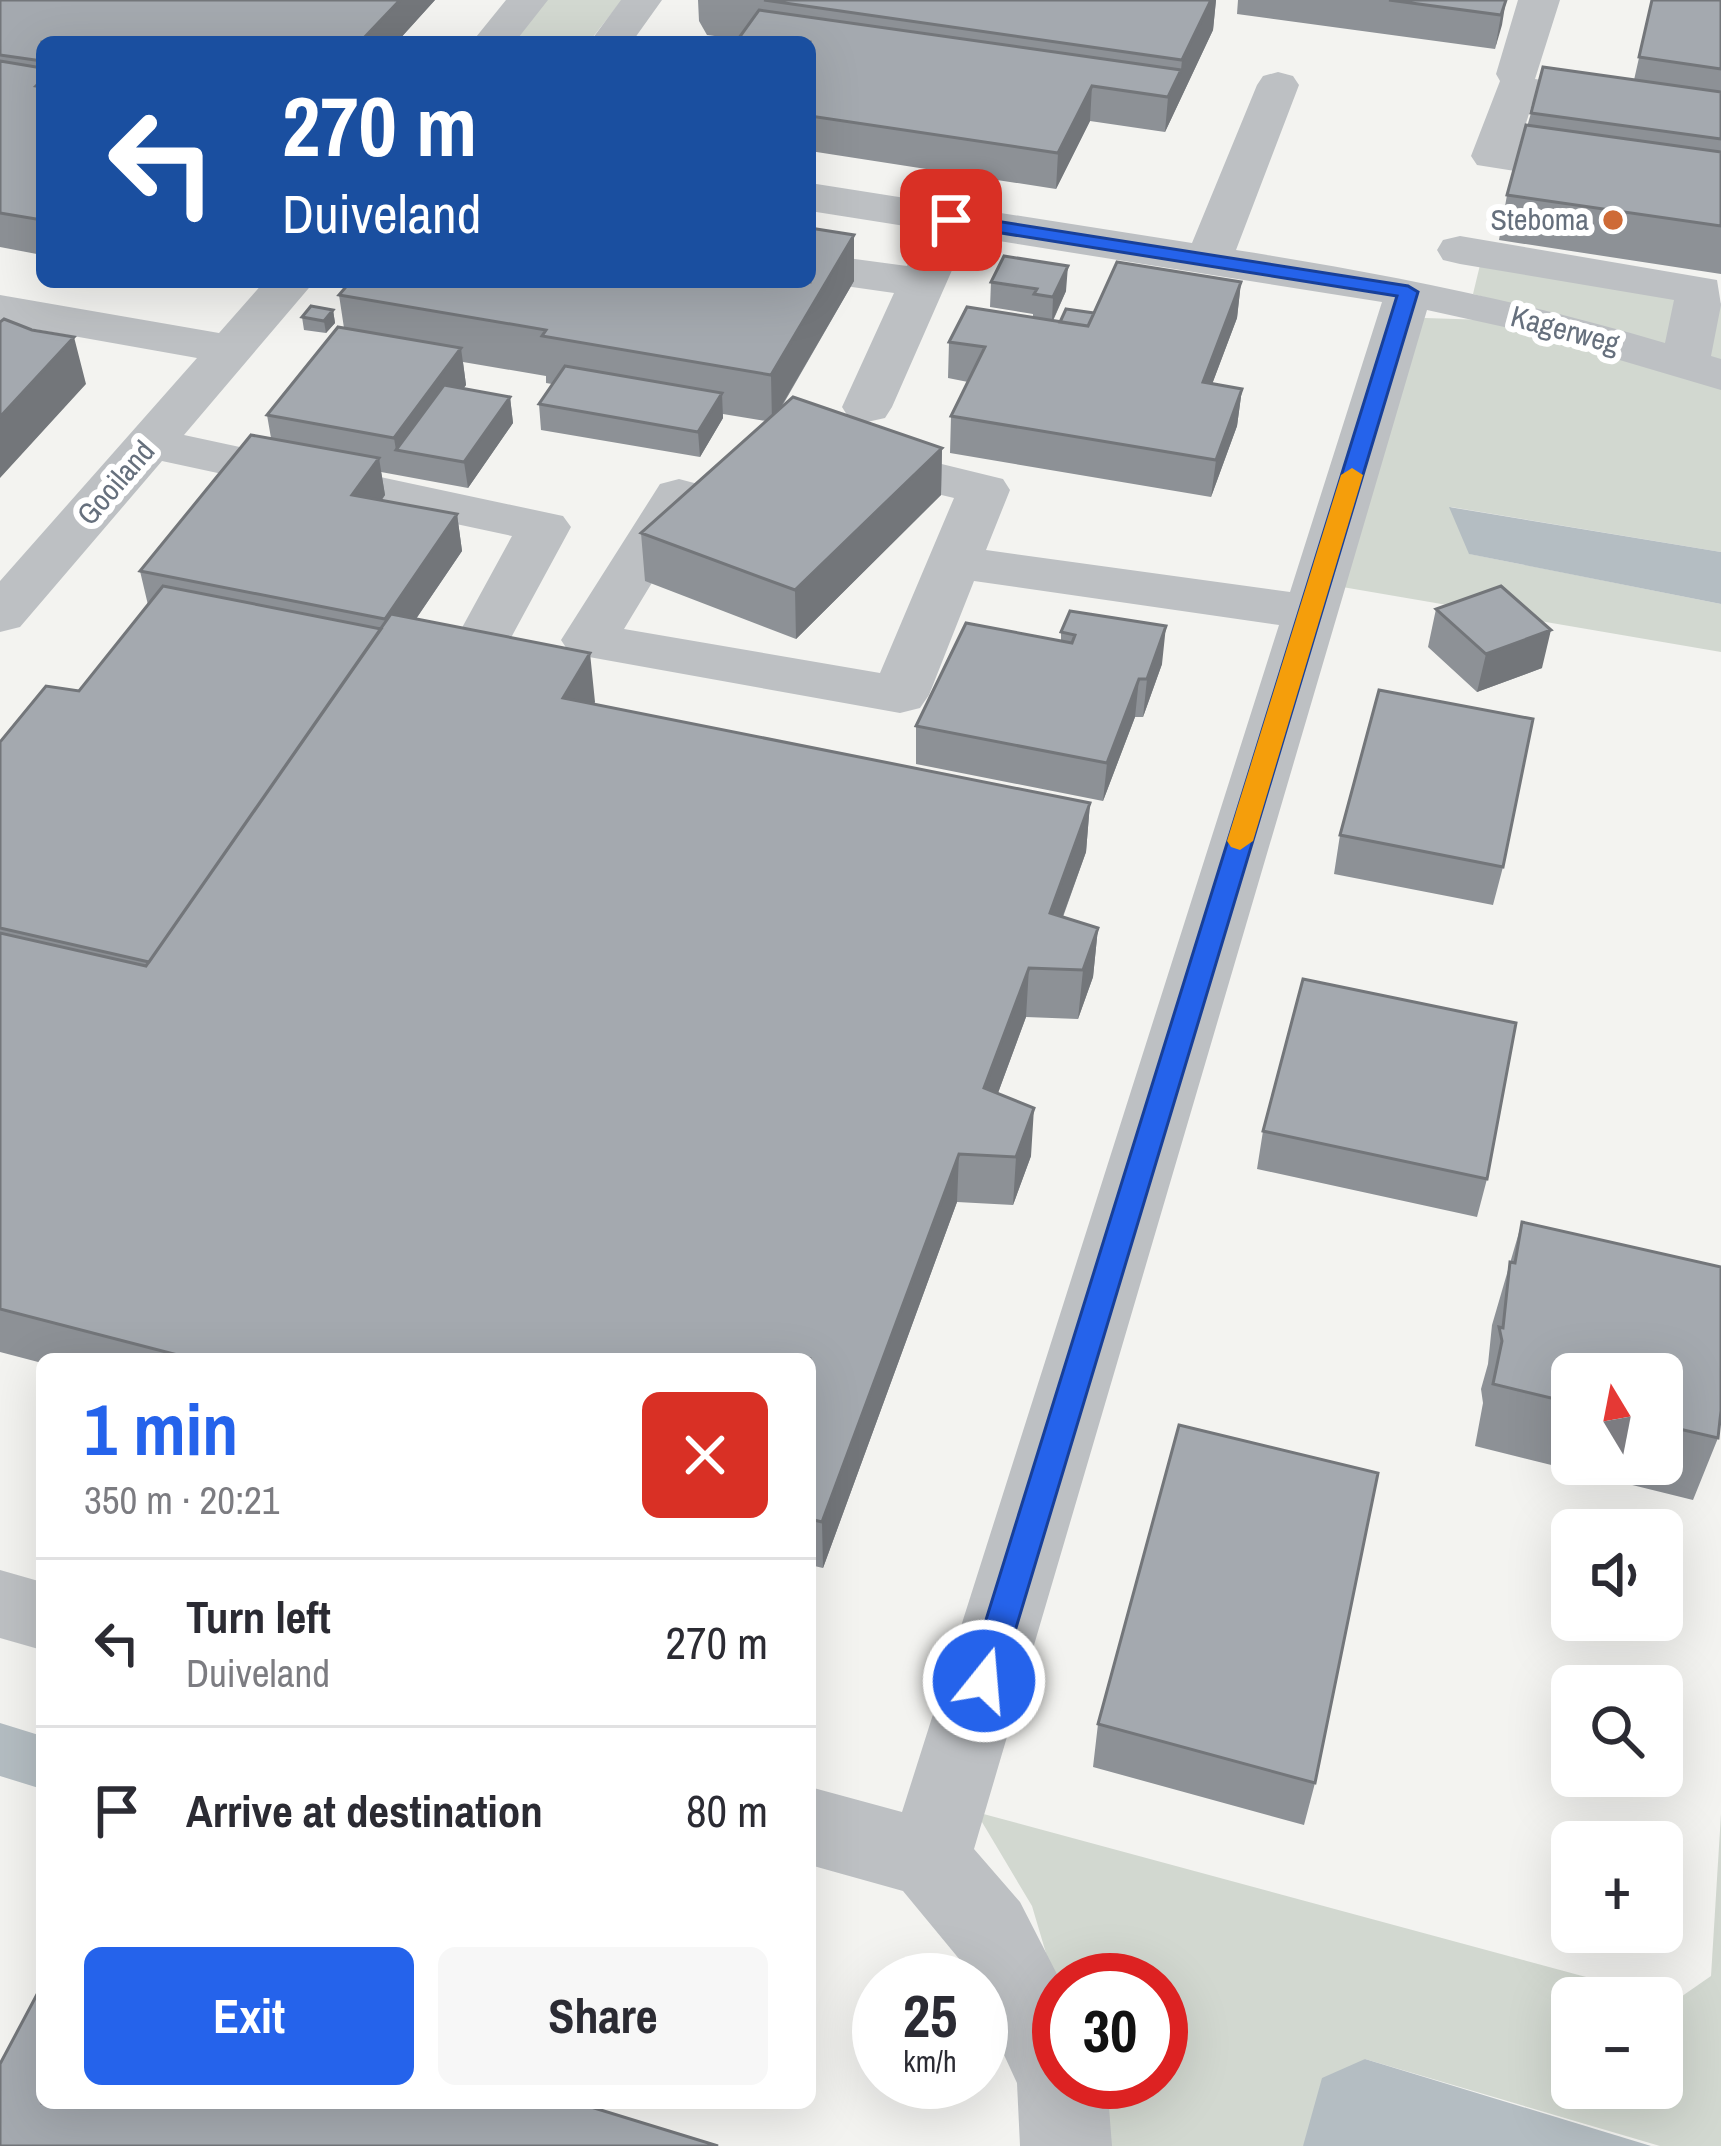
<!DOCTYPE html>
<meta charset="utf-8">
<style>
body{margin:0;font-family:"Archivo Narrow",sans-serif;background:#f7f7f7;color:#2b2b33;height:100vh;display:flex;flex-direction:column;font-size:45px;white-space:nowrap}
*{box-sizing:border-box;margin:0}
p{font-size:39px;color:#7c7c81}
.icon{flex:none;width:66px;height:66px;fill:none;stroke:currentColor;stroke-width:2;stroke-linecap:round;stroke-linejoin:round}
.map{position:relative;flex:1;overflow:hidden}
.details{position:absolute;left:36px;top:1353px;width:780px;height:756px;display:flex;flex-direction:column;background:#fff;border-radius:18px;box-shadow:0 12px 48px #0002}
.details>*{flex:none}
.top-card{position:absolute;left:36px;top:36px;width:780px;height:252px;border-radius:18px;box-shadow:0 12px 48px #0002;background:#1a4fa0;color:#fff;overflow:hidden}
.needle{width:78px;rotate:350deg}
.fabs{position:absolute;left:1551px;top:1353px;display:grid;gap:24px}
.fabs a{display:grid;place-items:center;width:132px;height:132px;border-radius:18px;background:#fff;box-shadow:0 12px 48px #0002;font-size:60px}
.speed{position:absolute;left:852px;top:1953px;display:flex;gap:24px;font-size:60px;font-weight:700;text-align:center}
.speed>*{display:grid;place-content:center;width:156px;height:156px;border-radius:50%;background:#fff;box-shadow:0 12px 48px #0002;line-height:1}
.speed small{font-size:30px;font-weight:400}
.speed .limit{border:18px solid #d22;background:#fff;color:#111}
.pin{position:absolute;display:grid;place-items:center;width:102px;height:102px;color:#fff;margin:-51px;border-radius:24px;box-shadow:0 6px 18px #0006}
.me{position:absolute;width:132px;margin:-66px;rotate:17deg;stroke-linejoin:round;filter:drop-shadow(0 0 9px #0008)}
.turn{display:flex;align-items:center;gap:42px;height:252px;padding:0 48px;font-size:54px}
.turn .icon{width:156px;height:156px;stroke-width:2.5}
.turn b{display:block;font-size:84px;line-height:102px}
.round{display:grid;place-items:center;flex:none;width:126px;height:126px;border-radius:18px;background:#f7f7f7}
.head{display:flex;align-items:center;justify-content:space-between;height:204px;padding:0 48px}
h1{font-size:72px;font-weight:700;line-height:90px;color:#2563eb}
.primary-button{display:flex;gap:24px;margin-top:auto;padding:24px 48px}
.primary-button a{flex:1;height:138px;border-radius:18px;background:#2563eb;color:#fff;font-size:48px;font-weight:700;line-height:138px;text-align:center}
.primary-button a+a{background:#f7f7f7;color:#2b2b33}
ul{padding:0;list-style:none}
li{display:flex;align-items:center;gap:36px;height:168px;padding:0 48px;border-top:3px solid #e1e1e2}
li div{flex:1}
li b{display:block;font-size:45px}
li em{font-style:normal}
.map>svg:first-child{display:block}
</style>
<div class="map">
<svg width="1721" height="2146" viewBox="0 0 1721 2146">
<rect width="100%" height="100%" fill="#f3f3f0"/>
<path fill="#d2d8d0" fill-rule="evenodd" d="M543,0h79l-33,42h-83z
M1480,265l241,38v59l-248,-68z
M1425,318l61,2 235,69v163l-270,-45 19,47 251,50v48l-402,-69 82,-257z
M976,1812l699,189 36,-25 10,-162v332h-61l-295,-87 -62,87h-200l-19,-64h77v-102h-102v17l-27,-91zM1572,1998h90v90h-90z"/>
<path fill="#b4bdc2" d="M1449,507l272,45v52l-252,-50z
M0,1723l42,13v53l-42,-13z
M1365,2059l286,87h-348l19,-68z"/>
<g fill="none" stroke-linecap="round" stroke-linejoin="round">
<path fill="#bdc0c3" fill-rule="evenodd" d="M506,0h42l-33,42h-43z
M621,0h41l-30,42h-42z
M1518,0h42l-25,79 186,26v26l-189,-27 -13,42 202,29v28l-244,-38 -6,-9 29,-75 -4,-7z
M1278,72l15,4 6,9 -63,165c146,23 287,51 429,93l9,-43 -214,-36 -17,-4 -6,-10 6,-10 17,-4 257,44 4,25 -10,51 10,3v31l-203,-60 -91,-20 -453,1539 46,53 40,78 -1,102h48l5,64h-92l-3,-63 -36,-78v-25h-12l-9,-20 -57,-69 -93,-26v-78l92,25 377,-1187 -305,-44 -45,114 -9,13 -20,5 -311,-56 -20,-5 -8,-12 99,-156 19,-5 19,5 7,11 -81,134 256,44 74,-175 -100,-24 -8,-11 8,-11 18,-5 131,32 7,11 -24,60 304,42 92,-290 -415,-66 -75,171 -7,11 -18,4 -18,-4 -7,-11 52,-114 -84,-12v-28l97,13 17,-37 -114,-18v-28l382,60 65,-158 6,-9z
M264,282h50l-130,153 379,81 8,11 -71,131 -20,5 -20,-5 -8,-12 60,-110 -350,-75 -142,166 -20,5v-51l197,-223 -197,-35v-28l219,38z
M0,1570l42,12v68l-42,-12z"/>
</g>
<path fill="#8d9196" fill-rule="evenodd" d="M0,0h435l-38,42h-355v213l-42,-8z
M698,0h518l-3,30 -48,102 -75,-11 -34,68 -246,-38v-109l-72,-3 -31,-4 -8,-14z
M1238,0h268l-11,49 -258,-35z
M1652,0h69v274l-222,-34 8,-45 24,-82 103,-33z
M854,281l-73,127 161,40 -1,47 -145,144 -151,-58 -4,-48 125,-112 -43,-7v4l-23,39 -159,-27 -2,-26 13,-20 -6,-1v-7l-83,-14 3,23 -3,4 47,8 3,26 -45,65 -87,-16 4,23 -3,5 75,14 5,37 -46,68 179,83 -2,2 497,99 -4,49 -23,65 35,11 -5,49 -15,42 -52,-2 -28,76 33,63 -18,49 -56,-3 -134,366 -13,-3v-206h-768v4l-42,-11v-610l79,-51 69,-86 -8,-34 131,-133 -4,-23 77,-87 -5,-33z
M991,282l75,9 -13,30 7,1 181,-40 -4,36 -25,66 30,5 -5,37 -26,71 -261,-44 1,-37 17,-34 -20,-4 1,-36 84,-25v-3l-43,-7z
M333,310l2,13 -9,10 -22,-3 -2,-13z
M1436,609l106,59 -65,24 -49,-45z
M1070,611l92,53 -19,53h-8l-32,84 -187,-37v-38l145,-86v-8z
M1340,835l163,32 -10,38 -159,-31z
M1263,1131l224,48 -10,38 -220,-48z
M1522,1222l199,45v144l-3,27 -25,62 -218,-54 8,-43 -2,-14 7,-25 4,-39zM1572,1374h90v90h-90z
M1098,1724l217,59 -11,42 -211,-58z"/>
<path fill="#73767a" d="M400,0h35l-38,42h-37z
M1211,0h5l-3,30 -48,102 3,-35 13,-27 1,-10z
M1506,0l-4,25 -7,24 6,-34z
M1092,86l-2,35 -34,68 2,-36z
M854,235v46l-82,141 -1,-47z
M1068,266l-2,25 -14,31 1,-25z
M1241,282l-4,36 -38,101 4,-37z
M333,310l2,13 -9,10 -2,-12z
M74,337l12,47 -86,94v-61z
M461,348l5,37 -50,68 -20,-3 -2,-12z
M1242,389l-5,37 -26,71 5,-37z
M722,393l1,25 -23,39 -2,-25z
M510,397l3,26 -45,65 -4,-26z
M942,448l-1,47 -145,144 -1,-49z
M379,458l6,37 -27,37 -6,-37z
M457,514l5,37 -70,103 -7,-35z
M1166,626l-4,38 -19,53 4,-38z
M1551,630l-9,38 -65,24 9,-38z
M590,653l5,49 -27,44 -5,-48z
M1139,679l-4,38 -32,84 4,-38z
M1090,803l-4,49 -40,110 4,-49z
M1098,928l-5,49 -15,42 5,-49z
M1029,968l-3,49 -44,119 2,-48z
M1034,1108l-3,48 -18,49 3,-48z
M959,1154l-2,48 -134,366 -1,-46z"/>
<path fill="#a4a9af" stroke="#73767a" stroke-width="3" d="M0,0h400l-40,42h-318v19l-42,-6z
M764,0h447l-29,60z
M1389,0h117l-5,15z
M1652,0h69v69l-82,-12z
M759,10l422,60 -13,27 -76,-11 -34,67 -248,-37v-74h-74z
M0,61l42,7v12l-6,6 6,1v133l-42,-7z
M1543,67l178,25v47l-190,-26z
M1526,125l195,27v74l-214,-31z
M810,228l44,7 -83,140 -229,-39 4,-6 -207,-35 11,-13h460z
M1004,256l64,10 -15,31 -19,-3 3,-5 -46,-7z
M1117,262l124,20 -38,100 39,7 -26,71 -265,-44 34,-69 -36,-5 18,-35 121,19z
M311,306l22,4 -9,11 -22,-4z
M1066,309l28,4 -6,13 -28,-4z
M4,319l28,11 42,7 -74,80v-95z
M338,327l123,21 -67,90 -127,-23z
M565,366l157,27 -24,39 -159,-28z
M444,385l66,12 -46,65 -68,-12z
M793,397l149,51 -147,142 -154,-57z
M251,435l128,23 -27,37 105,19 -72,105 -245,-48z
M163,586l218,43 -232,333 -149,-34v-186l46,-56 33,5z
M1501,586l50,44 -65,24 -50,-45z
M1070,611l96,15 -19,53h-8l-32,84 -191,-37 50,-103 106,20 3,-8 -14,-3z
M391,614l199,39 -27,45 527,105 -40,110 48,15 -15,42 -54,-2 -45,120 50,20 -18,49 -57,-3 -137,368 -12,-3v-160h-617l-193,-50v-376l146,33z
M1379,690l154,29 -30,148 -163,-32z
M1303,979l213,44 -29,156 -224,-48z
M1522,1222l199,45v144l-3,27 -56,-13v-51h-90v29l-79,-19 9,-43 -3,-14 4,1 7,-66 5,1z
M1179,1425l199,48 -63,310 -217,-59z
M42,1985v118h536l140,43h-718v-82z"/>
<path fill="#2563eb" stroke="#184099" stroke-width="3" d="M951,214l457,72 10,6 -418,1389 -5,10 -11,5 -12,-5 -5,-10 430,-1385 -452,-72v-8z"/>
<path fill="#f59e0b" d="M1352,468l11,7 -110,366 -13,9 -9,-3 -4,-6 114,-366z"/>
<circle fill="#ce6a36" stroke="#fff" stroke-width="4.5" cx="1613" cy="220" r="12"/>
<g text-anchor="middle" stroke-width="12" stroke-linejoin="round" paint-order="stroke">
<g font-size="30" fill="#66707d" stroke="#fff" text-anchor="end">
<text x="1589" y="230">Steboma</text>
</g>
<g font-size="30" fill="#66707d" stroke="#fff">
<text transform="translate(1565 330) rotate(15)" y="10">Kagerweg</text>
<text transform="translate(116 483) rotate(-49)" y="10">Gooiland</text>
</g>
</g>
</svg>
<div class="fabs">
<a><svg class="needle" viewBox="-14 -14 28 28"><path d="M0-13l5 13h-10z" fill="#e53935"/><path d="M0 13l5-13h-10z" fill="#7c7c81"/></svg></a>
<a><svg class="icon" aria-label="sound" viewBox="0 0 24 24"><path d="M4 9h4l5-4v14l-5-4H4zM17 9q2 3 0 6"/></svg></a>
<a><svg class="icon" aria-label="search" viewBox="0 0 24 24"><circle cx="10" cy="10" r="6"/><path d="M15 15l6 6"/></svg></a>
<a>+</a>
<a>−</a>
</div>
<div class="speed"><div>25<small>km/h</small></div><div class="limit">30</div></div>
<div class="pin" style="left:951px;top:220px;background:#d93025"><svg class="icon" aria-label="arrive" viewBox="0 0 24 24"><path d="M6 21V4h12l-3 4 3 4H6"/></svg></div>
<svg class="me" style="left:984px;top:1681px" viewBox="-20 -20 40 40"><circle r="17" fill="#2563eb" stroke="#fff" stroke-width="3"/><path d="M0-11L8 9 0 5-8 9z" fill="#fff"/></svg>
<div class="top-card">
<div class="turn"><svg class="icon" aria-label="left" viewBox="0 0 24 24"><path d="M17 20v-9H6M10 6l-5 5 5 5"/></svg><div><b>270 m</b>Duiveland</div></div>
</div>
<section class="details">
<div class="head"><div><h1>1 min</h1><p>350 m · 20:21</p></div><a class="round" style="background:#d93025;color:#fff"><svg class="icon" aria-label="close" viewBox="0 0 24 24"><path d="M6 6l12 12M18 6L6 18"/></svg></a></div>
<ul>
<li><svg class="icon" aria-label="left" viewBox="0 0 24 24"><path d="M17 20v-9H6M10 6l-5 5 5 5"/></svg><div><b>Turn left</b><p>Duiveland</p></div><em>270 m</em></li>
<li><svg class="icon" aria-label="arrive" viewBox="0 0 24 24"><path d="M6 21V4h12l-3 4 3 4H6"/></svg><div><b>Arrive at destination</b></div><em>80 m</em></li>
</ul>
<div class="primary-button"><a>Exit</a><a>Share</a></div>
</section>
</div>
